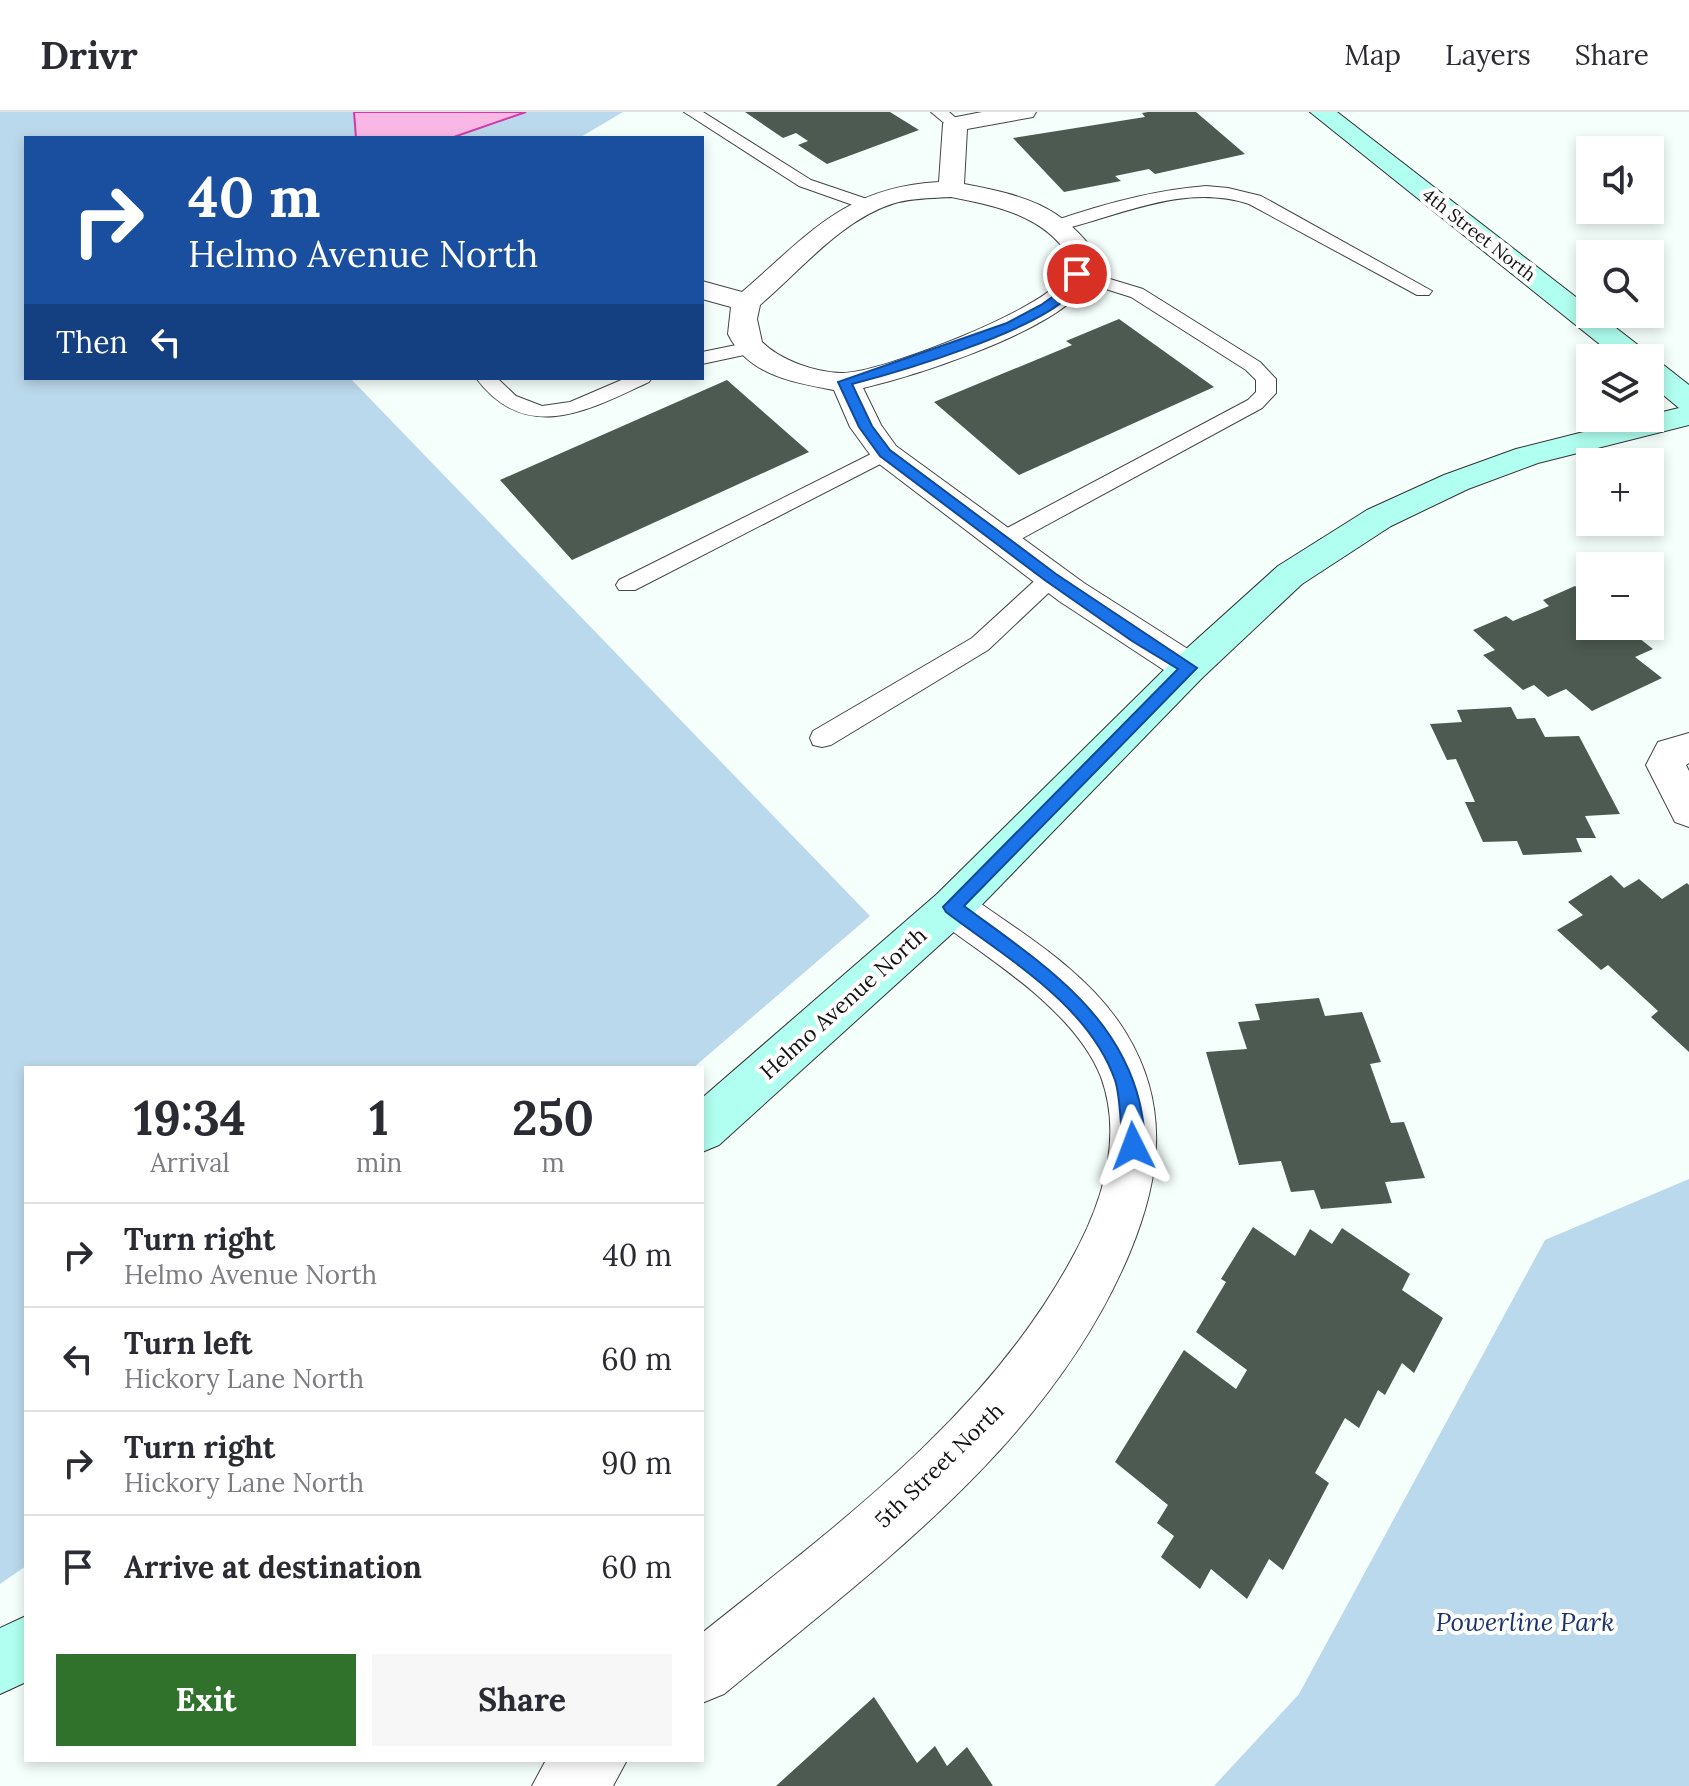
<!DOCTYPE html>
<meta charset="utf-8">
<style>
body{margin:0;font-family:Lora,serif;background:#f7f7f7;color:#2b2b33;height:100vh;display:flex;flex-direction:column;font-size:30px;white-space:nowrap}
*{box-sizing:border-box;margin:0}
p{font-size:26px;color:#7c7c81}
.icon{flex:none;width:44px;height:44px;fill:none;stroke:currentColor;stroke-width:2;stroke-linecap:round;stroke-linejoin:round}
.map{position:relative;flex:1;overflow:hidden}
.sheet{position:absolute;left:24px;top:954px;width:680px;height:696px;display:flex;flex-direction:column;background:#fff;border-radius:0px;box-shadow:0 4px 12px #0003}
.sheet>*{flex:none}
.top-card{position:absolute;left:24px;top:24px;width:680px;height:244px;border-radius:0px;box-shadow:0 4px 12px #0003;background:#1a4fa0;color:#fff;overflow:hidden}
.tools{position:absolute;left:1576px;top:24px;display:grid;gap:16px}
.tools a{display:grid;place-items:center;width:88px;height:88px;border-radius:0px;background:#fff;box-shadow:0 4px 12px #0003;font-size:40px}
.pin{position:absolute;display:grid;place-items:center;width:68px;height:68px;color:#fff;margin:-34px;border:4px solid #fff;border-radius:50%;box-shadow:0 2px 8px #0007}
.me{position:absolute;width:88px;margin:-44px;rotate:357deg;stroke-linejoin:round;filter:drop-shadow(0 0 6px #0008)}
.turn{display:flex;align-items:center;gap:28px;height:168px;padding:0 32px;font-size:36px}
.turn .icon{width:104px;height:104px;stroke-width:2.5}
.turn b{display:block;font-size:56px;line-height:68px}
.then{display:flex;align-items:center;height:76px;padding:0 32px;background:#0003;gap:16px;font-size:30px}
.eta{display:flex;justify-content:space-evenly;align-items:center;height:136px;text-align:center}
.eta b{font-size:48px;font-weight:800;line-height:56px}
.cta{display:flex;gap:16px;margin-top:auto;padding:16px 32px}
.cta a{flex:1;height:92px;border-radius:0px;background:#30722b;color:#fff;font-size:32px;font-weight:800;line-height:92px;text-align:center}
.cta a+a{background:#f7f7f7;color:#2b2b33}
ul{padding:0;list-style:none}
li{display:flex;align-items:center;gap:24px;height:104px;padding:0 32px;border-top:2px solid #e1e1e2}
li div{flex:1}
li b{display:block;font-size:30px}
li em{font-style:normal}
header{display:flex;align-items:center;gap:48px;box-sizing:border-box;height:112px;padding:0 40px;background:#fff;border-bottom:2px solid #e1e1e2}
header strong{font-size:38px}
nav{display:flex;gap:44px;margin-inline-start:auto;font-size:28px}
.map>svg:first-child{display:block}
</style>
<header>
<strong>Drivr</strong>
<nav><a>Map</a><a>Layers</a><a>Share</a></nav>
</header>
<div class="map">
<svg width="1689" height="1674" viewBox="0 0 1689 1674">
<rect width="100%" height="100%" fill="#f5fffc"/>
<path fill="#bbd9ec" d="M0,0h623l-44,26h-553v240h324l520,538 -177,152h-667v498l-26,18z
M1689,1067v607h-475l85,-92 246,-454z"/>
<path fill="#f9b7e6" stroke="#d43aa3" stroke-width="2" d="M354,0h172l-75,26h-95z"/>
<path fill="#4c5a51" d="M745,0h145l29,18 -92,34 -29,-19 10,-4 -12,-8 -13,5z
M1148,0h48l49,42 -90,20 -6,-5 -34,7 6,5 -57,11 -51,-54 132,-21 -3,-4z
M1119,207l95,68 -195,88 -85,-73 138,-57 -6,-4z
M727,268l82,72 -237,108 -72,-80z
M1575,474l15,13v27h51l8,7 -10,5 14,11 -18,8 27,21 -70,33 -26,-22 -18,8 -14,-12 -11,5 -40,-35 12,-5 -22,-20 33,-14 7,5 36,-15 -6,-6z
M1511,595l6,12 18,-1 10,19 34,-1 41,78 -35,2 11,22h-20l6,14 -59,3 -6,-14 -34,1 -18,-40h10l-19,-43 -9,1 -17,-36 32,-2 -5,-12z
M1611,763l13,13 15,-9 23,20 25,-16 2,2v167l-38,-35 7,-6 -50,-46 -7,5 -44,-40 26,-15 -15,-13z
M1319,886l6,18 37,-4 19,50 -11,2 21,59 13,-1 21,56 -40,4 7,21 -71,6 -7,-19 -23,2 -10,-31 -42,4 -33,-113 41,-3 -9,-27 22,-2 -5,-16z
M1253,1115l42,29 15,-27 22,15 10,-16 68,46 -8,16 41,28 -29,55 -12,-10 -17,32 -7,-5 -19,38 -14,-10 -30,55 14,10 -46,87 -14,-11 -22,40 -36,-30 -11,20 -39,-32 13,-21 -17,-13 11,-18 -53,-43 69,-112 52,39 11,-19 -51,-38 30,-50 -5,-3z
M874,1585l43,66 18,-17 12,20 20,-19 26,39h-217z"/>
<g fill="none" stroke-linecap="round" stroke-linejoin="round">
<defs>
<path id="lane" d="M684,0h19l108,68 62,21 2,4 -8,5 -68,-24z
M931,0h18l14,12 -2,3h-12z
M1206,74l22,2 33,8 171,95 -3,4h-12l-168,-91c-65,-21 -127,11 -189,26l-9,-5 3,-4c49,-17 100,-31 152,-35z
M1077,157l66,20 117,73 16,17v14l-14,15 -254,138h-16l-3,-5 3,-5 256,-136 8,-8v-12l-10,-10 -115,-73 -60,-19 -3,-4z
M751,230l7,2 2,4 -2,4 -56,12v-12z
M476,266h21l19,18 26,10 28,-4 56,-24h26l-3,4c-60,28 -123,63 -173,-4z
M885,335l7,1 3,5 -3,5 -257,132h-16l-3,-5 3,-5z
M1051,458l8,3 3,5 -3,5 -71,67 -157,95 -9,2 -9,-2 -3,-7 3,-7 159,-93 71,-65z"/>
<path id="street" d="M982,0h54l-3,5 -66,12 -3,55c58,11 99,21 133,72 -5,15 -11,32 -23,43 -42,38 -155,76 -211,89l18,37 15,21 188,137 118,75 6,10 -6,10 -13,4 -13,-4 -117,-77 -185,-141 -24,-33 -16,-37c-42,-8 -86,-15 -106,-56l3,-27 -29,-8v-18l40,11c66,-57 103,-105 197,-110l4,-58 3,-5zM951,85c45,9 92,18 118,59 -3,9 -6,21 -12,28 -25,29 -178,90 -216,89 -27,-1 -61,-13 -79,-31l-5,-23 3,-14c41,-35 82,-86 135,-102 18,-5 37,-5 56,-6z
M1689,621v30l-3,2 3,6v56l-14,-5 -29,-57 12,-23z
M952,777l15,5c56,40 122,78 159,139 44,72 35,144 4,219 -79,190 -253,315 -406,442l-22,9v-70c136,-109 282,-215 368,-371 31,-55 54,-122 31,-185 -26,-66 -109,-116 -164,-157l-7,-13 7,-13z
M546,1648h81l-14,26h-81z"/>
<path id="secondary" d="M1310,0h27l253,196v6h8l49,38 4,6 -1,1 -33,-1z
M1650,248l11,3 28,22v40l-151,38 -70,26 -77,37 -89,58 -100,94 -235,242 -248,225 -17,7v-54l235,-204 239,-236 102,-92 89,-56 77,-35 72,-26 123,-31h11v-3l29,-7 -29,-24z
M26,1504v66l-26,12v-66z"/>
</defs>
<use href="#lane" stroke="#444" stroke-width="2"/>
<use href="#street" stroke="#444" stroke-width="2"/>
<use href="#secondary" stroke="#333" stroke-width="2"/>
<use href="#lane" fill="#fff" fill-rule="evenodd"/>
<use href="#street" fill="#fff" fill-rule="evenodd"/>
<use href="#secondary" fill="#b0fff0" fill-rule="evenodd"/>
</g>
<path fill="#1a73e8" stroke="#114b97" stroke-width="2" d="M1077,159l6,3c-4,7 -8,16 -13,21 -35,36 -167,76 -218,89l20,42 18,24 166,124 141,94 -233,238c73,54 154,104 176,198 3,15 7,34 1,48l-8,3 -7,-3c-7,-17 -4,-50 -11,-72 -27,-76 -109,-122 -169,-168l-3,-5 235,-238 -46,-28 -86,-60 -166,-125 -21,-29 -21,-45 169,-59 34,-18 21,-15 11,-18z"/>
<g text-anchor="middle" stroke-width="8" stroke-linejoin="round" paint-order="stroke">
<g font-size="18" fill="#111" stroke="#fff">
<text transform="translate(1479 123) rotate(38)" y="6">4th Street North</text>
</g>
<g font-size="22" fill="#111" stroke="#fff">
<text transform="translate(843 891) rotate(-42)" y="8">Helmo Avenue North</text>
<text transform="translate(939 1353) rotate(-44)" y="8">5th Street North</text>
</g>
<g font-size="26" font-style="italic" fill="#1c346d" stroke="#fff">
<text x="1525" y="1519">Powerline Park</text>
</g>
</g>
</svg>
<div class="tools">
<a><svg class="icon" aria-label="sound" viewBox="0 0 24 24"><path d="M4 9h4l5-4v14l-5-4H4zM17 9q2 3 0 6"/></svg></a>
<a><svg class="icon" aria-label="search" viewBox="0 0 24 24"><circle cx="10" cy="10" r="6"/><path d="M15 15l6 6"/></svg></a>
<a><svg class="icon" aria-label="layers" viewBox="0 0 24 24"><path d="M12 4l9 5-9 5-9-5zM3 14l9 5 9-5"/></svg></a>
<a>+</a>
<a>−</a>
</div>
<div class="pin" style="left:1077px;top:162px;background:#d93025"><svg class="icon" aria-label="arrive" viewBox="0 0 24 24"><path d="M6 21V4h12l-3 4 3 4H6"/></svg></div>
<svg class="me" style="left:1133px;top:1034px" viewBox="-20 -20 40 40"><path d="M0-17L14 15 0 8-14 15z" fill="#1a73e8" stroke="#fff" stroke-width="4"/></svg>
<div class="top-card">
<div class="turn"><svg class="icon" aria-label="right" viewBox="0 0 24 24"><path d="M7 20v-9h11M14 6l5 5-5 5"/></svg><div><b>40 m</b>Helmo Avenue North</div></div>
<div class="then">Then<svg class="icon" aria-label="left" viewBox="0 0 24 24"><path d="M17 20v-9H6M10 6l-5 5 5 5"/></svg></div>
</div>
<section class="sheet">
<div class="eta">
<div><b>19:34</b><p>Arrival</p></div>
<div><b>1</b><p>min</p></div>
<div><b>250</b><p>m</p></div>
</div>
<ul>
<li><svg class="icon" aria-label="right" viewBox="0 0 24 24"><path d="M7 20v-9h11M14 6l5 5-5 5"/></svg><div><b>Turn right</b><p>Helmo Avenue North</p></div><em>40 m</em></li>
<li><svg class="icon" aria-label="left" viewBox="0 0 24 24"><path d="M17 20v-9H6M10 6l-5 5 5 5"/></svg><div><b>Turn left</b><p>Hickory Lane North</p></div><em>60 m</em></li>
<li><svg class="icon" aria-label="right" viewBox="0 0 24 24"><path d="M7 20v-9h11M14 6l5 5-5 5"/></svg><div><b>Turn right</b><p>Hickory Lane North</p></div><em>90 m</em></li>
<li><svg class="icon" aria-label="arrive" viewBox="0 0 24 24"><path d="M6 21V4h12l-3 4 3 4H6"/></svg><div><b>Arrive at destination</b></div><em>60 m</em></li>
</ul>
<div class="cta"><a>Exit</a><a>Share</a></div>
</section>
</div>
